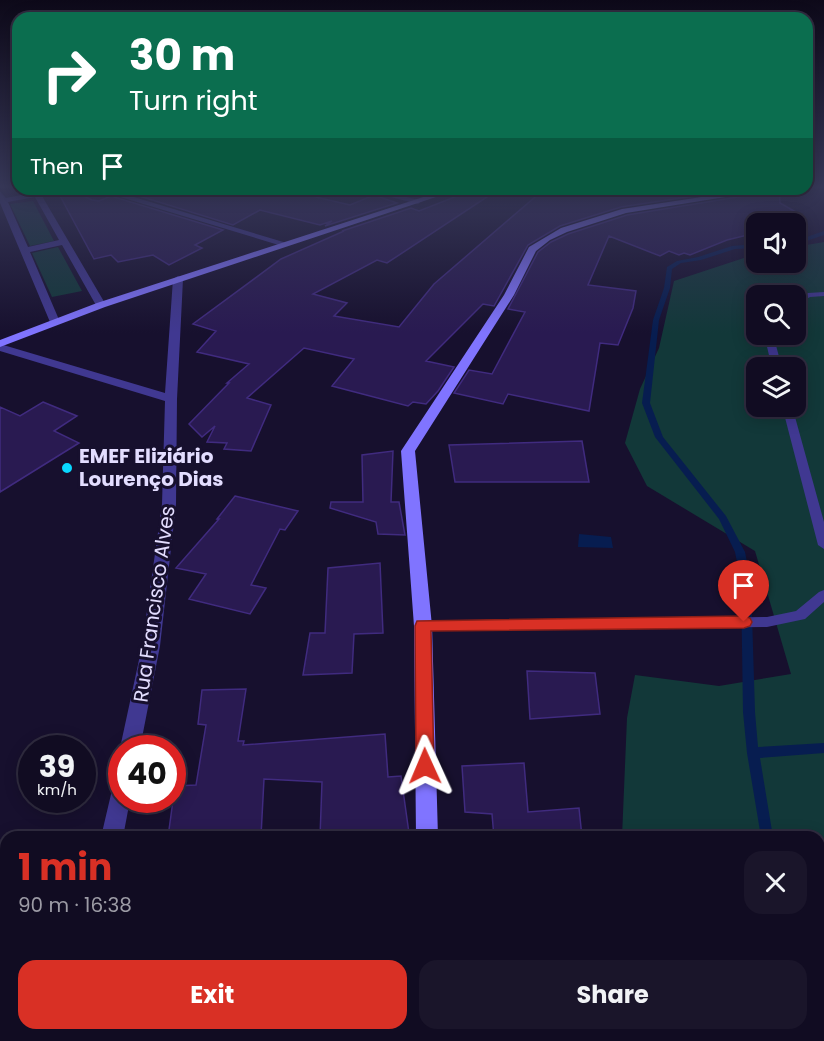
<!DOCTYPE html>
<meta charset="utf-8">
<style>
body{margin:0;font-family:Poppins,sans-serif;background:#1a152a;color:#f1f3f6;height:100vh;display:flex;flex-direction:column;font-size:22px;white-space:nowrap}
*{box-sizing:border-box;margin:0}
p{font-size:20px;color:#9c9ba5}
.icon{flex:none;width:33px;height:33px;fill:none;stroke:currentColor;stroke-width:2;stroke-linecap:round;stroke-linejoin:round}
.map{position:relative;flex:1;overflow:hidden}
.sheet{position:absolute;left:0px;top:831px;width:825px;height:210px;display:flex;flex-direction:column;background:#110c22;border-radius:18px 18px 0 0;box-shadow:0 3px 15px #0003,0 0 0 2px #302c40}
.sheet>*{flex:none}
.top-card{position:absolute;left:12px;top:12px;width:801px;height:183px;border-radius:18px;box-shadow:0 3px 15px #0003,0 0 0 2px #302c40;background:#0b6e4f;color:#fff;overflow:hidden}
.controls{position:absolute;left:746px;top:213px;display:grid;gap:12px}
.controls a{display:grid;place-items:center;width:60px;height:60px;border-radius:12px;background:#110c22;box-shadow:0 3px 15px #0003,0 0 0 2px #302c40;font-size:30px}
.speed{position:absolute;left:18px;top:735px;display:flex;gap:12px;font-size:30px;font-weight:700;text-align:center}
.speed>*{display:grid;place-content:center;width:78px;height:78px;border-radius:50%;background:#110c22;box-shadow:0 3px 15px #0003,0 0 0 2px #302c40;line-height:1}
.speed small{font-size:15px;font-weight:400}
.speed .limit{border:9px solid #d22;background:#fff;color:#111}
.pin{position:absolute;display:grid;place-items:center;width:51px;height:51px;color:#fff;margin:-62px -26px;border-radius:50% 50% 50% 0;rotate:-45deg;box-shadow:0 0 6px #0007}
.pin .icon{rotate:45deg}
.me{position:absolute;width:66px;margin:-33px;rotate:359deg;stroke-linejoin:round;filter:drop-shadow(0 0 4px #0008)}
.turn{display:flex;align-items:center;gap:21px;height:126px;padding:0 18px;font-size:27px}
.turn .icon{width:78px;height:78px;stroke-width:2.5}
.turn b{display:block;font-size:42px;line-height:51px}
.then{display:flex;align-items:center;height:57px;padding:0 18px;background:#0003;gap:12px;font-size:22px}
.round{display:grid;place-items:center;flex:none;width:63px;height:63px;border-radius:18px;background:#1a152a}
.head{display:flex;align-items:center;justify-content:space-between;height:102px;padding:0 18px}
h1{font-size:36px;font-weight:700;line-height:45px;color:#d93025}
.action{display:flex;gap:12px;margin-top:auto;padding:12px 18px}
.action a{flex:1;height:69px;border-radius:18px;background:#d93025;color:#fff;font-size:24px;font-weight:700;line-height:69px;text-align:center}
.action a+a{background:#1a152a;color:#f1f3f6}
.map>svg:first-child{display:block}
</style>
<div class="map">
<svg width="824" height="1041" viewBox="0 0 824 1041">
<rect width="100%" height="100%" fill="#17102e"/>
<path fill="#123839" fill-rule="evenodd" d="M33,201l21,40 -24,5 -20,-42z
M824,242v679l-5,-4v-80h-197l5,-119 8,-43 84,11 72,-12 -36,-123 -108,-65 -22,-43 15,-54 19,-41 15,-67 82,-27v8h39v-15zM756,296h39v38h-39zM756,368h39v38h-39z
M58,247l24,44 -30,6 -20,-44z"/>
<path fill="#071d50" d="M579,534l32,3 2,11 -35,-1z"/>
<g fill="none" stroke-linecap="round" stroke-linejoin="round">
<path fill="#071d50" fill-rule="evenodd" d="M824,231v4l-29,10v-4z
M756,244v4l-21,1 -34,11 -20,3 -9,6 -2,19 -11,32 -9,83 13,34 63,79 19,36 6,30 4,130 3,35 66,-4v10l-64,5 13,79h-12l-14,-84 -4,-41 -2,-130 -6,-30 -16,-33 -64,-82 -13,-34 11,-83 11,-32 3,-21 10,-6 21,-4 34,-11z
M819,948l5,2v21l-5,-2z"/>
</g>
<path fill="#291a51" stroke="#402b7f" stroke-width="1.5" d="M129,189h170l-5,3 56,13 24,-10 23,8 -72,23 7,-5 -12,4 -60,-15 -27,15 -110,-34z
M475,189h16l2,4 -106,70 -10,-3 -64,34 34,9 -13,13 65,11 35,-43 108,-93 5,2 10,-4h183l-119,18 -61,19 -32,19 -34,61 -11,-2 -57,57 28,6 -16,24 -12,13 -13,-2 -5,4 -76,-20 22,-27 -50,-11 -57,50 24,7 -20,46 -27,-2 3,-6 -20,-1 8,-16 -13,11 -13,-13 40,-41h-2l22,-19 -52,-12 19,-21 -23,-7 88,-65 63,-28h-2l69,-23 8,3z
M777,189h2l1,14 21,12 -20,2 10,7h-35v9l-29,7 -37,15 -6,-2 -5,2 -10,-4 -9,5 -51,-20 -21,49 48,6 -3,17 -15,37 -18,-2 -11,68 -81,-17 -5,10 -49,-11 15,-23 23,4 33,-62 -17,-3 30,-57 13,-10 17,-8 59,-19 148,-24z
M70,190l22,10 7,1 12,-5 112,34 -28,15 7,3 -33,17 -16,-10 -35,7 -7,-7 -17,4 -35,-65z
M43,402l34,14 -23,15 25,12 -79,49v-85l20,9z
M582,441l7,41h-134l-6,-37z
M393,451l-2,51h8l6,33 -27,-1 -2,-12 -46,-14 1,-6h32l-1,-47z
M235,496l63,15 -13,19 -5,-1 -29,56 15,3 -16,26 -61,-15 17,-25 -30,-6 43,-49h-2z
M380,563l3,70 -29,1 -2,39 -49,2 7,-42h15l3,-65z
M527,671l68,2 5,41 -70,5z
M246,689l-8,52h6l-1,4 142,-11 3,43 13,-1 8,57 -89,4 2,-55 -58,-3 -3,57 -93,1 7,-51 21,-1 10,-60 -8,-1 4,-34z
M524,763l4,49 51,-4 3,29h-88l-2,-23 -27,-2 -3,-46z"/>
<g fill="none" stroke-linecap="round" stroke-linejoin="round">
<path fill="#403891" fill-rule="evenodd" d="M824,292v4l-14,1 -15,8v-6l13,-6z
M764,334h9l9,34h-10z
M782,406h10l32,116v27l-6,-4z
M824,590v12l-19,17 -38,8 -344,4 -5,-1 -2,-4 2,-4 5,-1 344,-4 29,-6 23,-19z"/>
<path fill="#403891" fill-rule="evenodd" d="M52,189h16l-26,7 64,109 -9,2 -35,-62 -32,7 30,70 -5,3 -5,-3 -50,-119v-12l6,7zM35,197l24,43 -31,7 -20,-45z
M94,189h13l183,55 -8,2z
M360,189h15l47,12 -4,3z
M178,276l5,3 -6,120 -1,105 -16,142 -20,102h-18v3l-2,-3 22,-102 20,-142 3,-103 -165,-50v-7l165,49 8,-114z
M122,781v19h8l-7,37h-22l11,-47 3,-7z
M58,1035h26l-1,6h-26z"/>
<path fill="#8074ff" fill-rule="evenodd" d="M448,189h12l-355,118 -105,40v-7l97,-37z
M755,189h20l-149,24 -59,19 -17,8 -14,11 -22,44 -99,156 17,175 6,211h-22l-2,-211 -13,-175 103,-156 25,-48 32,-19 61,-19z
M433,1035h26l1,6h-26z"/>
</g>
<linearGradient id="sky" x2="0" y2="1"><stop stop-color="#0d0919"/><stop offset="0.56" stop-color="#363757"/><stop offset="1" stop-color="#363757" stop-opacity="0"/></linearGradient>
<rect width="824" height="333" fill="url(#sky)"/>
<path fill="#d93025" stroke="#8d1f18" stroke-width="1.5" d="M744,616l6,2 2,4 -2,4 -6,2 -313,3 3,135 -2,6 -7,3 -6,-3 -3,-6 -1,-140 2,-5z"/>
<circle fill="#09d8ff" stroke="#17102e" stroke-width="2" cx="67" cy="468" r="6"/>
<g text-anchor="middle" stroke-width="6" stroke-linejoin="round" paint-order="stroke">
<g font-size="20" font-weight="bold" fill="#e3ddff" stroke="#17102e" text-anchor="start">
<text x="79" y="463">EMEF Eliziário<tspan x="79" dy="23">Lourenço Dias</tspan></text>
</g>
<g font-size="20" fill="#e3ddff" stroke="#17102e">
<text transform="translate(154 604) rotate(-82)" y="7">Rua Francisco Alves</text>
</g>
</g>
</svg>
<div class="controls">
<a><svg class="icon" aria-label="sound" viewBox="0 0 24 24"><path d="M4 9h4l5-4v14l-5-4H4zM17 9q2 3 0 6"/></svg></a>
<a><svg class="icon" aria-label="search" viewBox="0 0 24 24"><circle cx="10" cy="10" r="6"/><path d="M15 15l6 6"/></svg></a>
<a><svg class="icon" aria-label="layers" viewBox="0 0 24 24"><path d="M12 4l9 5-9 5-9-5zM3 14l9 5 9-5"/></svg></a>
</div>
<div class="speed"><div>39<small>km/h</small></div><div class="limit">40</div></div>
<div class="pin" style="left:744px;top:622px;background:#d93025"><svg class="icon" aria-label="arrive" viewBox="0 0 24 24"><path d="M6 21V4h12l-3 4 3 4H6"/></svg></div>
<svg class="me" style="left:425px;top:766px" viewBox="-20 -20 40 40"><path d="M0-17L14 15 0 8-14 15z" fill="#d93025" stroke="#fff" stroke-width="4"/></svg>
<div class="top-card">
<div class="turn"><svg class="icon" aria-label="right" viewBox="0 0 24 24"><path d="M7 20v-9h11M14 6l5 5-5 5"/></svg><div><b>30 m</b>Turn right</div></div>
<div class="then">Then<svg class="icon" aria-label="arrive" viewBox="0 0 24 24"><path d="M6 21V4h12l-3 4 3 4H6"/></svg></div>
</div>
<section class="sheet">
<div class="head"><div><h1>1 min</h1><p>90 m · 16:38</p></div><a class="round"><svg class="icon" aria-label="close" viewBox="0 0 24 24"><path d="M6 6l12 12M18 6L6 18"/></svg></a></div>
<div class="action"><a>Exit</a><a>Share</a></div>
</section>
</div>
